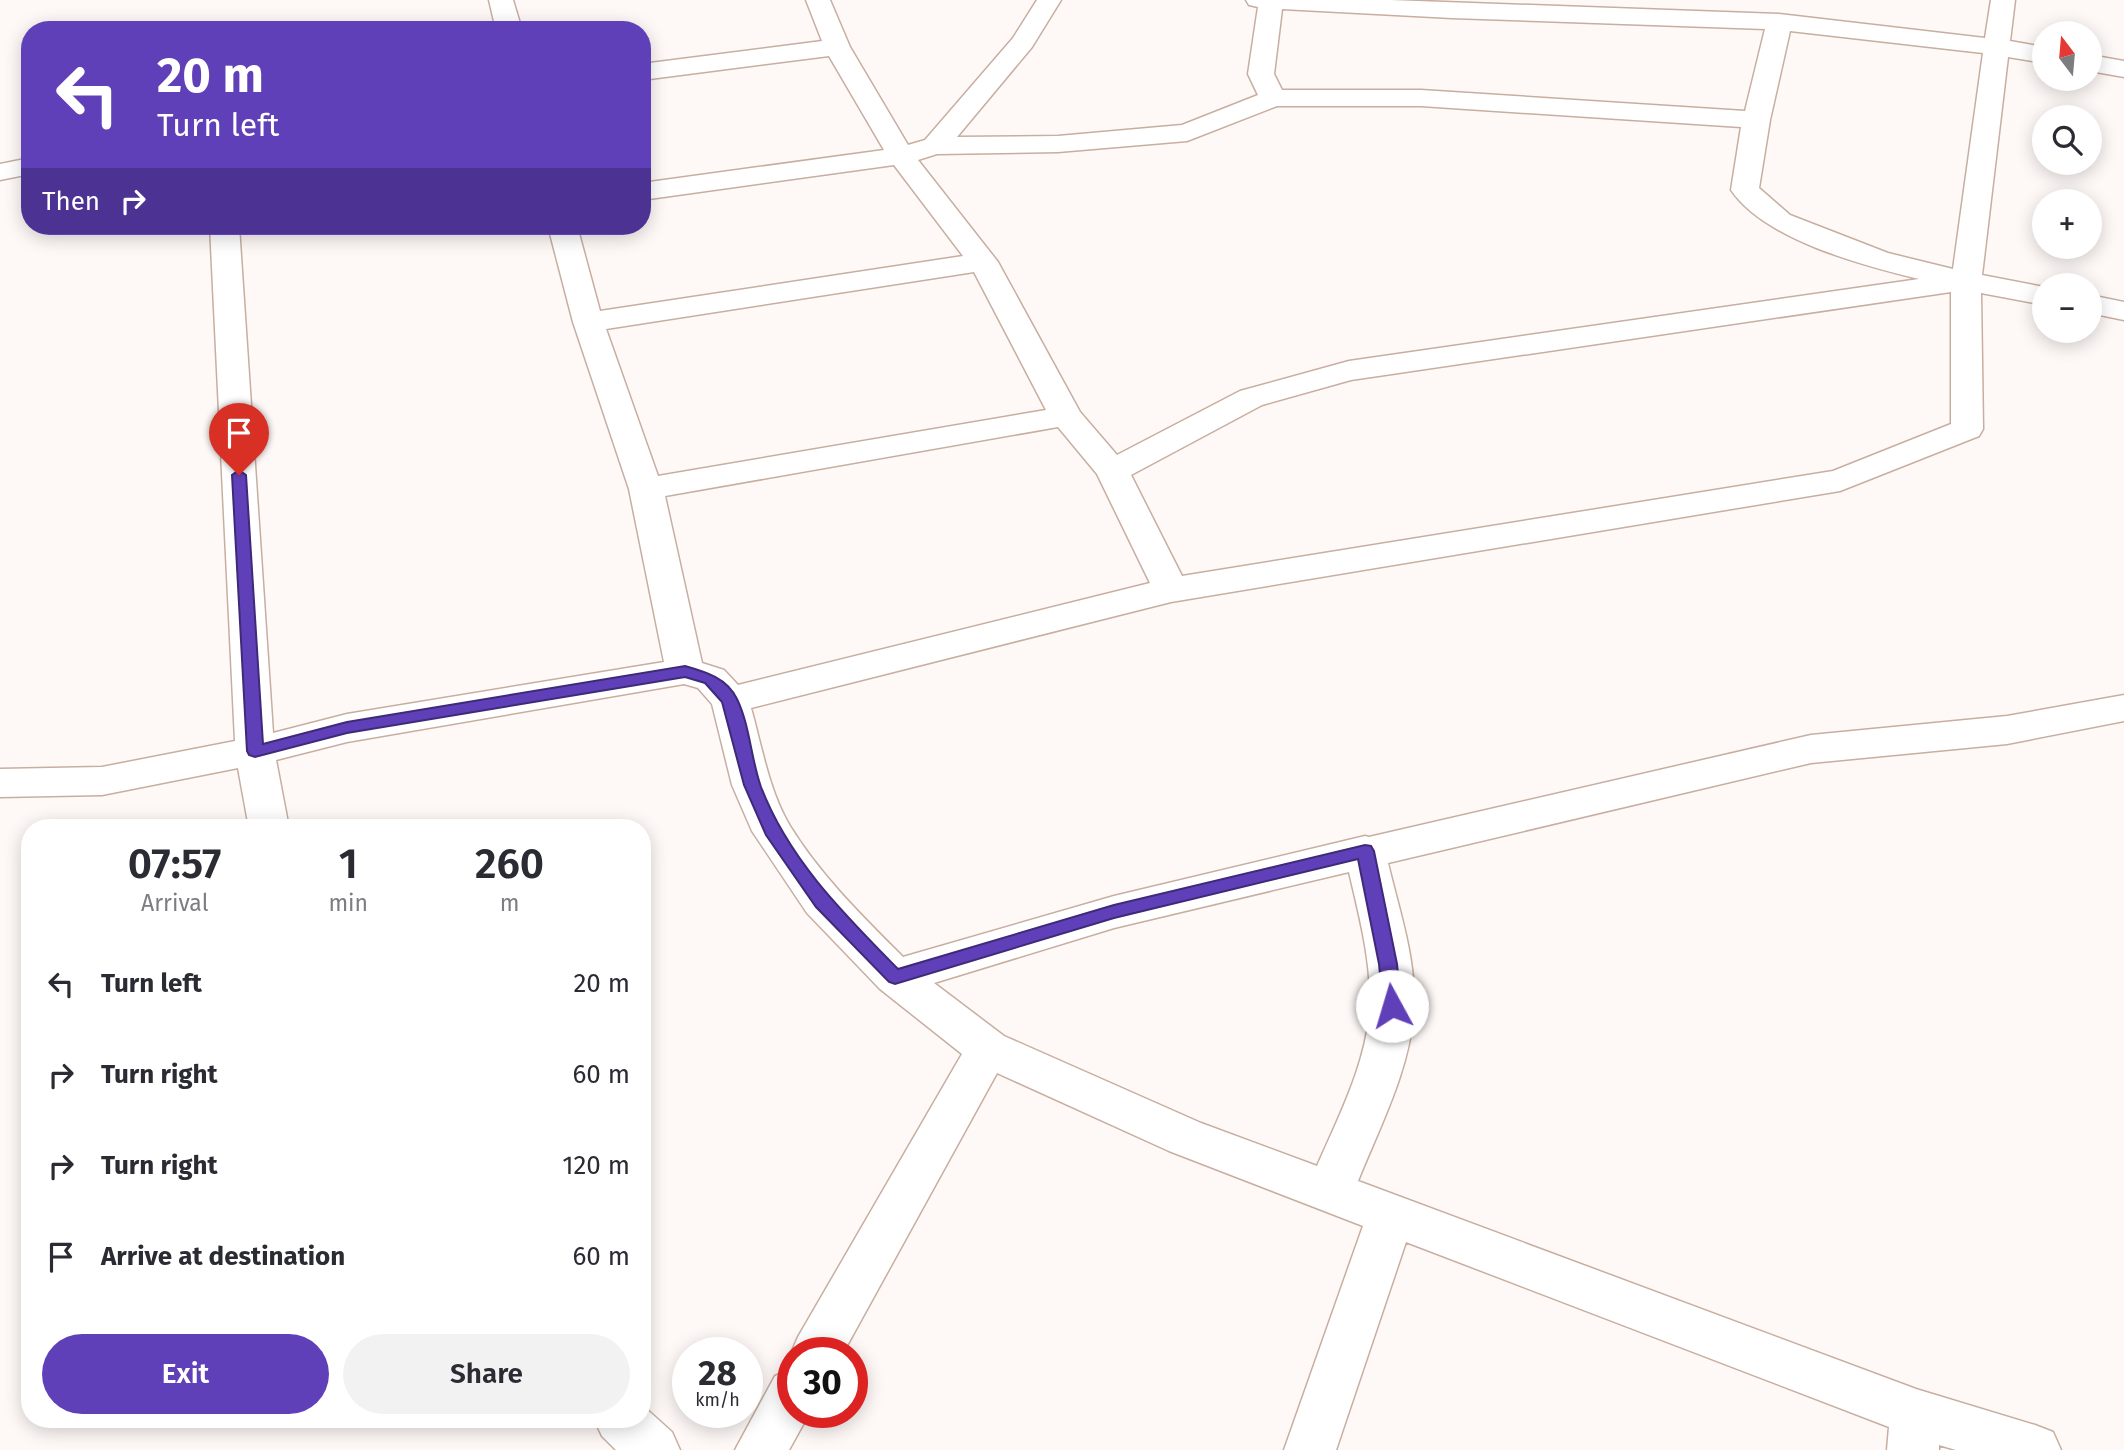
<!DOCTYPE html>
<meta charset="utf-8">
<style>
body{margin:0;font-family:"Fira Sans",sans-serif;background:#f2f2f3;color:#2b2b33;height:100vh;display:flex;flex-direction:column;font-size:26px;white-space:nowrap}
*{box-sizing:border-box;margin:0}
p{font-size:23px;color:#7c7c81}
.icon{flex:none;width:38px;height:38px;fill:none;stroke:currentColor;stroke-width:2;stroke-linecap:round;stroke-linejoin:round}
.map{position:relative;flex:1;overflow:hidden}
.drawer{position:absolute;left:21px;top:819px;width:630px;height:609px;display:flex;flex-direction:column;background:#fff;border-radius:28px;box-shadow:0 4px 18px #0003}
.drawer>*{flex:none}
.banner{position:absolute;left:21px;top:21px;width:630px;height:214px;border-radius:28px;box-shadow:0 4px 18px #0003;background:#6040b8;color:#fff;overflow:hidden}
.needle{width:46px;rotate:344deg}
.fabs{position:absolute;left:2032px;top:21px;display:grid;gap:14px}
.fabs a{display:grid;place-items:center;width:70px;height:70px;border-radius:50%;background:#fff;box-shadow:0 4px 18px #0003;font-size:35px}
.speed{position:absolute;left:672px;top:1337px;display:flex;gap:14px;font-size:35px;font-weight:700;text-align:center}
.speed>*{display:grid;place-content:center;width:91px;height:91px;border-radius:50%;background:#fff;box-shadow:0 4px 18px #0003;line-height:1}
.speed small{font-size:18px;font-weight:400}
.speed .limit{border:10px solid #d22;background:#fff;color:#111}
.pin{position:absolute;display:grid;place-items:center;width:60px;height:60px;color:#fff;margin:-72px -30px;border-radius:50% 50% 50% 0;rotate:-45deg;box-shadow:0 0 7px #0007}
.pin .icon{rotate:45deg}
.me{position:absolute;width:77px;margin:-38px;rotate:354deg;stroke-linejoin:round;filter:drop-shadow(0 0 5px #0008)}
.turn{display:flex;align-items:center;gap:24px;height:147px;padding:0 21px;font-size:32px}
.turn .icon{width:91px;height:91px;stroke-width:2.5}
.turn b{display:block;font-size:49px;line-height:60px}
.then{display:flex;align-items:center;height:66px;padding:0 21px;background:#0003;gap:14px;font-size:26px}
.eta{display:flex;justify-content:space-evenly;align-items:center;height:119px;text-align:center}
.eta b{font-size:42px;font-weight:600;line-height:49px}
.primary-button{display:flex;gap:14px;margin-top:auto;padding:14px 21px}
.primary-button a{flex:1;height:80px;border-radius:42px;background:#6040b8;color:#fff;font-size:28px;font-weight:600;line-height:80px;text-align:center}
.primary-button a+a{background:#f2f2f3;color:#2b2b33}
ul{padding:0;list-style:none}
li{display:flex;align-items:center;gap:21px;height:91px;padding:0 21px}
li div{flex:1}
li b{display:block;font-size:26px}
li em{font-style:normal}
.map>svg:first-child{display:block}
</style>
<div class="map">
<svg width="2124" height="1450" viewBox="0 0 2124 1450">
<rect width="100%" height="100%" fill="#fef9f6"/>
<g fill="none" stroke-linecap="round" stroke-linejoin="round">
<defs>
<path id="minor" d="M489,0h24l9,30h-26z
M806,0h24l20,47 58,98 17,-5 88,-102 24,-38h24l-29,47 -75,90 101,-1 124,-11 76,-30 -10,-21 10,-67 -9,-2 -3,-5h144l389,14 206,24 6,-38h24l-5,41 34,6v16l-36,-6 -26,218 62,12v18l-63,-12 2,136 -4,7 -139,55 -669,111 -420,106c11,39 18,83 39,118 31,50 72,90 113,131l211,-61 251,-60 4,1 442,-102 196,-19 117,-21v26l-117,23 -196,19 -423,100c11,47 28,95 26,144 -3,61 -34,119 -56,174l558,208 119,36 18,7 8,18h-105l-17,-5v5h-52l2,-23 -483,-185 -70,208h-52l79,-224 -194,-75 -172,-78 -154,280h-50v4l-2,-4 7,-16 164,-283 -82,-65 -73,-76 -55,-82 -20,-46 -20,-81 -14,-16 -14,-4 -337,58 -71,18 13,68h-40l-11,-60 -136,27 -102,2v-28l102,-2 133,-26 -25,-515h29l34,507 74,-19 317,-52 -35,-173 -56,-167 -25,-96h29l23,85 363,-55 -69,-91 -252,35v-17l242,-33 -55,-94 -187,24v-16l180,-23zM1282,9l170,9 313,11 -20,82 -324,-21h-139l-8,-16zM1790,31l193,22 -30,216 -65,-16 -98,-38 -31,-27 11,-68zM1277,106h144l320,21 -10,63c34,50 131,75 188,89l-570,82 -109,30 -123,64 -37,-43 -82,-150 -80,-102 19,-6 121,-2 129,-11zM974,272l72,138 -388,66 -52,-147zM1951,292v132l-118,47 -651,105 -51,-101 131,-70 89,-25zM1058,427l39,47 53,109 -412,102 -14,-15 -22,-7 -37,-167zM1349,872c10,43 22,88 21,132 -2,56 -31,112 -53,162l-116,-43 -197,-87 -70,-53 180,-55z
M2090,55l34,6v16l-34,-6z
M30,158v16l-30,6v-16z
M2090,295l34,7v18l-34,-7z
M793,1369v43h17l-21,38h-54l40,-74z
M642,1405l30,27 8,18h-64l-14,-14 -8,-17h48z"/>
</defs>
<use href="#minor" stroke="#c8aea0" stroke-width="3"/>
<use href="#minor" fill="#fff" fill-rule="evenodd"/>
</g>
<path fill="#6040b8" stroke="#3e2a78" stroke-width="2" d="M239,470l7,5 17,269 84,-22 338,-56c21,6 42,12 52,33 13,27 14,60 24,88 28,73 83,127 137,182l216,-64 251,-60 6,1 3,5 23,113 4,42 -2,5 -7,2 -6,-2 -3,-5 -4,-42 -21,-105 -244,59 -219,66 -6,-2 -73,-75 -50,-72 -22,-50 -22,-83 -17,-19 -20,-6 -338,56 -92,24 -6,-2 -2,-4 -15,-276z"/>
</svg>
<div class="fabs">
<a><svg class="needle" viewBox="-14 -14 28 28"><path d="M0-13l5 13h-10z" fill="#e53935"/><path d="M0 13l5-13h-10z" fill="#7c7c81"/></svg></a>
<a><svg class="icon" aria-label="search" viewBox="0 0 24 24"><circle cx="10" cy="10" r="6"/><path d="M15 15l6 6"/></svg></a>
<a>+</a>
<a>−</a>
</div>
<div class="speed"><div>28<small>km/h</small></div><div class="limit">30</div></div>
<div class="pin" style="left:239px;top:475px;background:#d93025"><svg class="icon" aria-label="arrive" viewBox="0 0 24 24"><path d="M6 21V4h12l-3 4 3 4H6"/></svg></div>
<svg class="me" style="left:1392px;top:1006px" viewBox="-20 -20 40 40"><circle r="19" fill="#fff"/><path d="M0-13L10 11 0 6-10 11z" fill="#6040b8"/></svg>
<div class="banner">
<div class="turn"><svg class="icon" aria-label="left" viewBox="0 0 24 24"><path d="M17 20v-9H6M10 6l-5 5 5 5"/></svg><div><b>20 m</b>Turn left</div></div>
<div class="then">Then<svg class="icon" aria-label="right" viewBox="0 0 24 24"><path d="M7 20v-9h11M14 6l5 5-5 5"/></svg></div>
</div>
<section class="drawer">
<div class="eta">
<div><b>07:57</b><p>Arrival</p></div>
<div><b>1</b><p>min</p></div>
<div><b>260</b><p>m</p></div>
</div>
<ul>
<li><svg class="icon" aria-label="left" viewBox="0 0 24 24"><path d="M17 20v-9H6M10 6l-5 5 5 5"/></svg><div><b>Turn left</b></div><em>20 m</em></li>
<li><svg class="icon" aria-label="right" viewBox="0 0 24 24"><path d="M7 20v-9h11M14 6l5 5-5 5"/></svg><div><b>Turn right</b></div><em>60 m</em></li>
<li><svg class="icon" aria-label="right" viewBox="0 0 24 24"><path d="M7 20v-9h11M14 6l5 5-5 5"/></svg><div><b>Turn right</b></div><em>120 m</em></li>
<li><svg class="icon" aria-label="arrive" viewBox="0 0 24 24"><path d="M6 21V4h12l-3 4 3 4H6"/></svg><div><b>Arrive at destination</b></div><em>60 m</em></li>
</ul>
<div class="primary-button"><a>Exit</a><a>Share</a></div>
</section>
</div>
